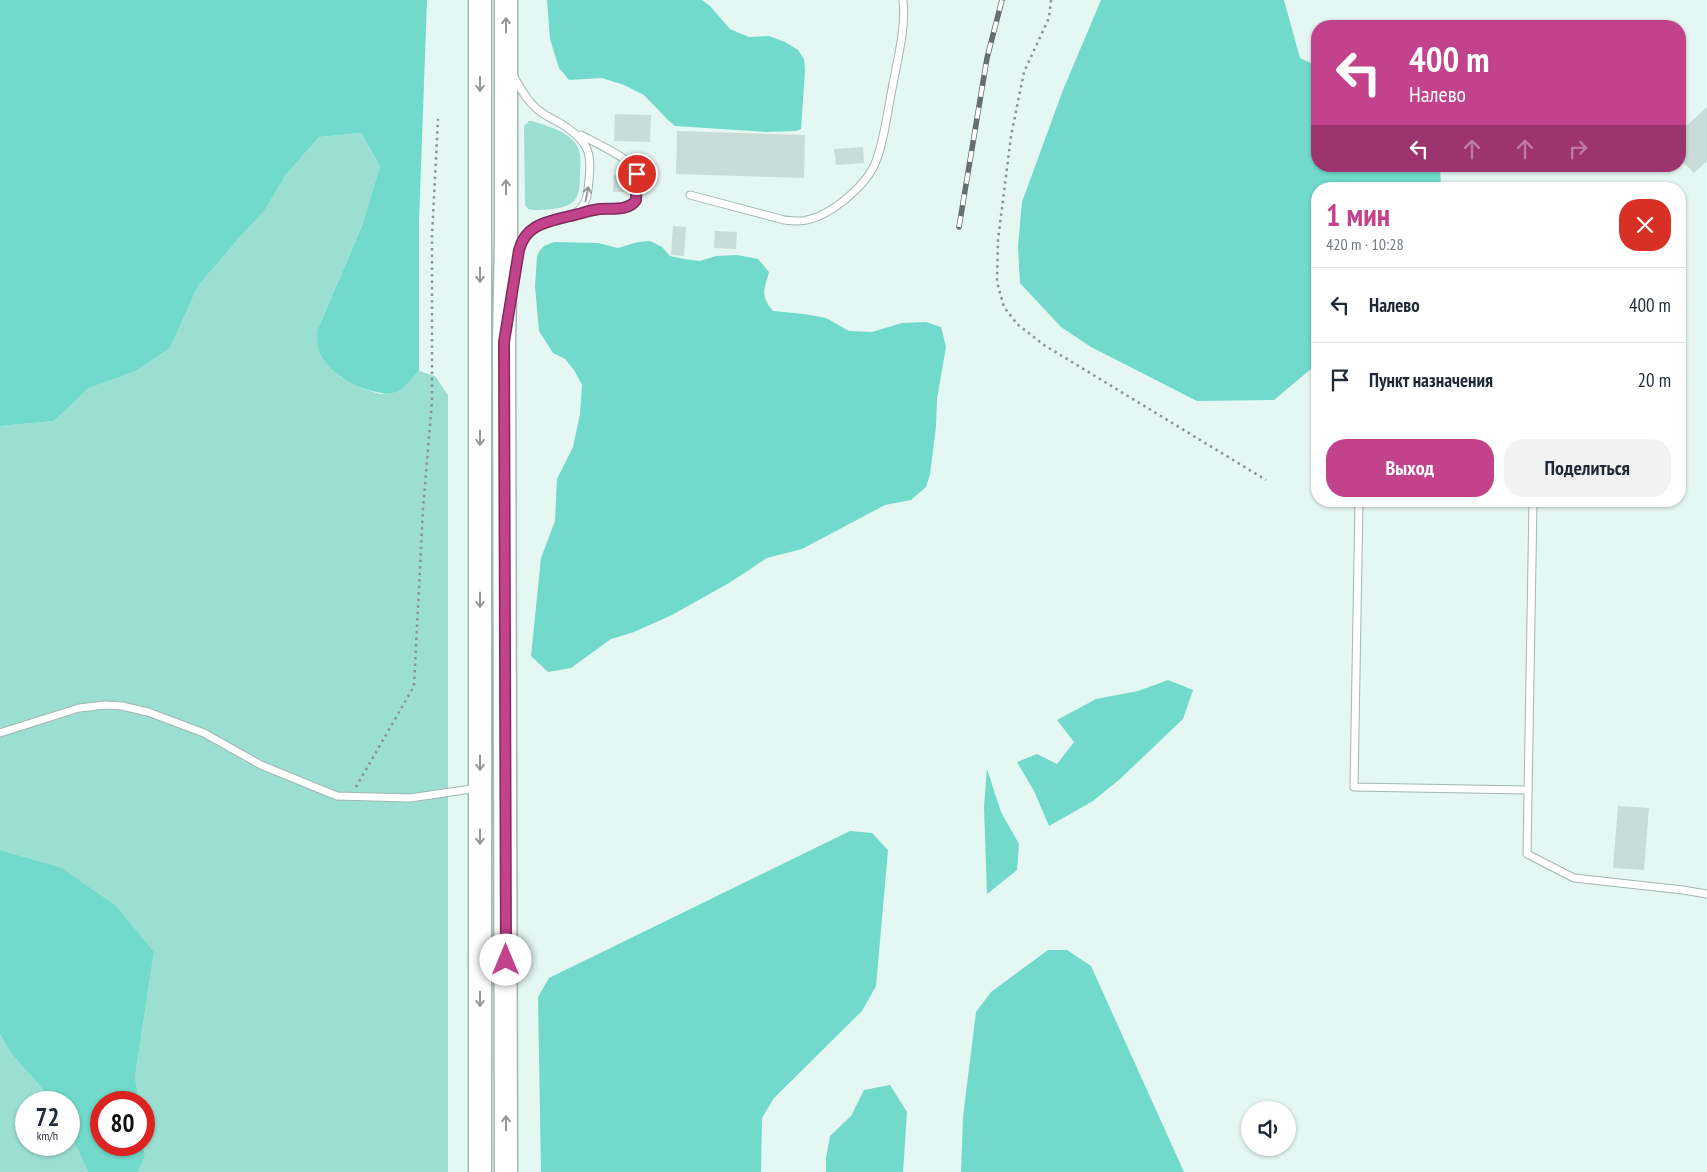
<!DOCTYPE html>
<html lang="ru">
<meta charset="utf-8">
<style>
body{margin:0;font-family:"PT Sans Narrow",sans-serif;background:#f2f2f3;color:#1f2937;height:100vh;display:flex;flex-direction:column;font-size:19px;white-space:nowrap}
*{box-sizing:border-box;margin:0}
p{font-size:16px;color:#747a83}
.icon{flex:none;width:28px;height:28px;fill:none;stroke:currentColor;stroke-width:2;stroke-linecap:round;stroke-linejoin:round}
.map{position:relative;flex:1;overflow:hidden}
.sheet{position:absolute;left:1311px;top:182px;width:375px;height:325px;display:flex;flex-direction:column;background:#fff;border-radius:20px;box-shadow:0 1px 4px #0004}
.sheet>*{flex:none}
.hud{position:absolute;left:1311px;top:20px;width:375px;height:152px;border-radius:20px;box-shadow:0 1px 4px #0004;background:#c3428c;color:#fff;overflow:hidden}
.fabs{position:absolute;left:1241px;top:1101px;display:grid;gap:10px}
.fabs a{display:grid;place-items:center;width:55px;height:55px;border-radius:50%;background:#fff;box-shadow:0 1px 4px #0004;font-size:25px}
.speed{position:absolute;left:15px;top:1091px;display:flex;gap:10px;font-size:25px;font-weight:700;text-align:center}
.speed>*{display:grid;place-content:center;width:65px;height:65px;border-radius:50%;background:#fff;box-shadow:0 1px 4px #0004;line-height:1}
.speed small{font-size:12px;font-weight:400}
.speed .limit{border:8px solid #d22;background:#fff;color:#111}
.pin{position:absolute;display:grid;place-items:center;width:42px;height:42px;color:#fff;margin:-21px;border:2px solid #fff;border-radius:50%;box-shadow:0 1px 5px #0007}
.me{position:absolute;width:55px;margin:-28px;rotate:0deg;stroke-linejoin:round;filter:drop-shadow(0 0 4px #0008)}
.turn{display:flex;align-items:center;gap:18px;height:105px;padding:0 15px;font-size:22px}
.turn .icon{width:65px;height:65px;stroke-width:2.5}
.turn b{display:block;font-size:35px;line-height:42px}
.lanes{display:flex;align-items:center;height:48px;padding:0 15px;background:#0003;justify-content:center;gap:25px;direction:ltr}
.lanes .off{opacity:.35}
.round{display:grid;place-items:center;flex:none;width:52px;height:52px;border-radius:20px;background:#f2f2f3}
.overview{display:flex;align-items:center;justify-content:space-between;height:85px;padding:0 15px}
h1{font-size:30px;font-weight:800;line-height:38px;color:#c3428c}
.cta{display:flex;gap:10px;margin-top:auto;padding:10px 15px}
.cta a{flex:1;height:58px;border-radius:20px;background:#c3428c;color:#fff;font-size:20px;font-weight:800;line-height:58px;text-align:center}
.cta a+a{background:#f2f2f3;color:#1f2937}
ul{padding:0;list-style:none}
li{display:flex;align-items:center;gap:15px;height:75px;padding:0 15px;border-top:1px solid #e0e1e3}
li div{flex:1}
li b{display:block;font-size:19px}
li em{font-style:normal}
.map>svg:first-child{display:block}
</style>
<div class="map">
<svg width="1707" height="1172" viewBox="0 0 1707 1172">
<rect width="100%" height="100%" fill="#e4f7f3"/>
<path fill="#9bdfd3" d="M529,121h3c15,5 35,10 44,23 5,7 5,18 4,26 0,25 -1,37 -29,39 -8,1 -16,2 -23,0l-3,-4 -1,-79z
M361,133l19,33 -18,60 -45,105 24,46 23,12 16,5 18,-3 21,-20 16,5 13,19v777h-310l7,-16 -1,-54h-5l-4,-25 19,-125 -94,-85 -60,-17v-424l54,-5 35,-33 47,-17 34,-23 28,-62 41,-48 26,-28 20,-34 34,-39z
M0,1034l10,18 44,50h-28v43h43v-14l19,41h-88z"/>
<path fill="#71daca" d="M0,0h427l-8,221v150c-7,6 -15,18 -23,21 -25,7 -73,-19 -78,-45 -1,-5 0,-11 -1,-16l45,-105 18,-60 -19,-33 -42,4 -34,39 -20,34 -26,28 -41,48 -28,62 -34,23 -47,17 -35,33 -54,5z
M547,0h155l8,6 20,23 19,8 20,-1 16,6 13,8 6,9 1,11 -4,59 -5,2 -30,1 -91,-6 -7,-6 -24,-25 -20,-10 -22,-7 -33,2 -10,-12 -9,-29z
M1101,0h183l16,58 17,8 1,100h122l1,23h-123l-1,175 -43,36 -77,1 -106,-54 -30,-20 -41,-44 -2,-37 4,-44 41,-112z
M650,241l12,6 8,9 14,3 16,2 16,-5 21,-1 21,4 11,13c-5,19 -9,23 4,39l31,3 22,4 23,13 23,1 30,-9 24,-1 15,5 5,20 -9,52 -1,28 -6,47 -4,13 -15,13 -26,5 -83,44 -35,9 -38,25 -57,32 -38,17 -23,7 -40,29 -23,4 -17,-16 10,-98 14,-37 2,-42 16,-32 7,-33 2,-29 -8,-15 -9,-11 -12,-6 -14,-22 -4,-45 2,-30 3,-6 4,-4 10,-4 44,1 20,5 20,-6z
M1168,680l25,10 -10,29 -63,60 -27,22 -44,25 -15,-35 -17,-29 20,-8 20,10 17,-22 -17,-22 39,-21 42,-8z
M987,769l14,43 18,32 -2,26 -30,24 -3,-87z
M850,831l22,2 16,17 -12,136 -14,25 -88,87 -12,20 -1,54h-220l-3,-175 11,-19z
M0,850l60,17 56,39 38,46 -19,125 4,25h-38v43h43v-2l1,13 -7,16h-50l-19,-41v-29h-15l-44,-50 -10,-18z
M1048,950h19l24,16 93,206h-223l2,-55 13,-105 15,-20z
M890,1085l17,27 -4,60h-77v-14l4,-22 21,-20 13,-26z"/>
<path fill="#c9dcd8" d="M1707,107v54l-13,12 -14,-14v-27z
M615,114l36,1 -1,27 -36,-1z
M677,131l128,4 -1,43 -128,-4z
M863,147l1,16 -28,2 -2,-16z
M614,175h17v17h-18z
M673,226l13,1 -2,29 -13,-1z
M715,231l22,1 -1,17 -22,-1z
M1618,806l31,2 -5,62 -31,-2z"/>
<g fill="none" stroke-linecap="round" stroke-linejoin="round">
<defs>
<path id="service" d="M513,75c7,12 13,25 24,34 7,6 15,10 23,14 32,20 32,31 28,67 -4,40 -48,20 -65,49 -6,10 -6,22 -8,33
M690,195l94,25c8,1 16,2 23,0 24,-5 56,-32 67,-54 10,-21 14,-59 19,-82 5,-27 13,-57 10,-84
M577,215l23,-6 30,-2 6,-7c0,-8 2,-19 0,-28 -3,-13 -43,-30 -55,-37
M1359,501l-5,286 174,3
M1533,501l-6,353 47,24 109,12 24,4
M0,733l79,-25 26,-3 17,1 26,6 56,21 57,32 76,31 73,2 68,-10"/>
<path id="trunk" d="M506,0v236l-2,106 2,830
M480,1172v-1172"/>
</defs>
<use href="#service" stroke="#a4b6b2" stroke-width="9"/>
<use href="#trunk" stroke="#a4b6b2" stroke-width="25"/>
<path stroke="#889592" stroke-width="2.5" stroke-dasharray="2.5 4" stroke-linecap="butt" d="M1051,0l-2,18 -25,54 -13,64 -13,104 -1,42 7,25 13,17 27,21 222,135
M356,787l58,-101 9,-177 9,-107v-166l6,-117"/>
<use href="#service" stroke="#fff" stroke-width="7"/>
<use href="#trunk" stroke="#fff" stroke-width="22"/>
<defs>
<path id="rail" d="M959,227l28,-169 15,-58"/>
</defs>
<use href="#rail" stroke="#656f6d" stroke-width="5.5"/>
<use href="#rail" stroke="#fff" stroke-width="4" stroke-dasharray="11" stroke-linecap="butt"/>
</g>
<defs><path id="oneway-shaft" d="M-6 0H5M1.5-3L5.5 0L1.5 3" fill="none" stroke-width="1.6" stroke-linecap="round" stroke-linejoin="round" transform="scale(1.25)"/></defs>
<g stroke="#949896">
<use href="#oneway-shaft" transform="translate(506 25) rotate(-90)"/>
<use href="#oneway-shaft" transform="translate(480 84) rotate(90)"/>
<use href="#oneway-shaft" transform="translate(506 187) rotate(-90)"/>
<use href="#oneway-shaft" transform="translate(587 194) rotate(-79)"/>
<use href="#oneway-shaft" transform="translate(480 275) rotate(90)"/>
<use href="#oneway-shaft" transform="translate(480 438) rotate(90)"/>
<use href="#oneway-shaft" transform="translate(480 600) rotate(90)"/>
<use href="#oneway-shaft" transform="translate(480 763) rotate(90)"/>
<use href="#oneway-shaft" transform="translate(480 837) rotate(90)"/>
<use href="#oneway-shaft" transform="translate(480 999) rotate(90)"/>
<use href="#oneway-shaft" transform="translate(506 1123) rotate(-90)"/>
</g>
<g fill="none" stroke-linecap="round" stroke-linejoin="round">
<defs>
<path id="route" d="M506,960l-2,-618 15,-92c7,-26 28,-28 51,-34 10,-2 20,-6 30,-7 12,-1 29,2 36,-9l1,-26"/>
</defs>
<use href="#route" stroke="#7f2b5b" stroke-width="12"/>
<use href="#route" stroke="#c3428c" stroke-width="9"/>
</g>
</svg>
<div class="fabs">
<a><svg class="icon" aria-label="sound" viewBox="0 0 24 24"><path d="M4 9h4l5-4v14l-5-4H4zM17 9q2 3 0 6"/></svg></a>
</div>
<div class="speed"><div>72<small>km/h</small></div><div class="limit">80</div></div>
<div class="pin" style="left:637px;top:174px;background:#d93025"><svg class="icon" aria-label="arrive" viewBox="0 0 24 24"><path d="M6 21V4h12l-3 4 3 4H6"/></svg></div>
<svg class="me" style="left:506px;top:960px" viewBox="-20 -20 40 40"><circle r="19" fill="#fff"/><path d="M0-13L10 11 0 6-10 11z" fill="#c3428c"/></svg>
<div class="hud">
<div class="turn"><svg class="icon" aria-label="left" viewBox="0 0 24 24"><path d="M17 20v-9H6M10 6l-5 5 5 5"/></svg><div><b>400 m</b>Налево</div></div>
<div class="lanes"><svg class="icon" aria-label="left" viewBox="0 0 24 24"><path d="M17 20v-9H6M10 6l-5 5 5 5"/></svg><svg class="icon off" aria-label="ahead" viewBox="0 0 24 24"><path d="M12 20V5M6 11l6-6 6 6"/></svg><svg class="icon off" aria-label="ahead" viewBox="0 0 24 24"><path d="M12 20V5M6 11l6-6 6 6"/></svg><svg class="icon off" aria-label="right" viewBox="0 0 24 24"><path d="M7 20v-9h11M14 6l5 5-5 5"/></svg></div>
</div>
<section class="sheet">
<div class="overview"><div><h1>1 мин</h1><p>420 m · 10:28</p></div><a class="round" style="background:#d93025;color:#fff"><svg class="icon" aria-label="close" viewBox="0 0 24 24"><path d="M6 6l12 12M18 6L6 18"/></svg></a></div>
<ul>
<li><svg class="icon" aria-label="left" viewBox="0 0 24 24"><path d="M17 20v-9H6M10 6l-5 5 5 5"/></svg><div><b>Налево</b></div><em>400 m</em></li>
<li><svg class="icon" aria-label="arrive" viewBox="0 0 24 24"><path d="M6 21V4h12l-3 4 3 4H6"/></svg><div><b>Пункт назначения</b></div><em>20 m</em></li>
</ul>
<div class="cta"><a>Выход</a><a>Поделиться</a></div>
</section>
</div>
